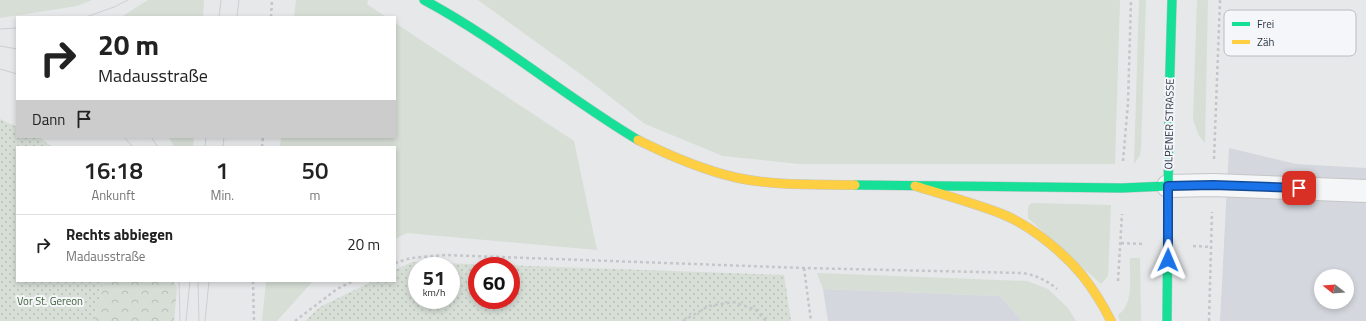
<!DOCTYPE html>
<html lang="de">
<meta charset="utf-8">
<style>
body{margin:0;font-family:"Titillium Web",sans-serif;background:#f6f6f6;color:#222;height:100vh;display:flex;flex-direction:column;font-size:15px;white-space:nowrap}
*{box-sizing:border-box;margin:0}
p{font-size:13px;color:#767676}
.icon{flex:none;width:22px;height:22px;fill:none;stroke:currentColor;stroke-width:2;stroke-linecap:round;stroke-linejoin:round}
.map{position:relative;flex:1;overflow:hidden}
.details{position:absolute;left:16px;top:146px;width:380px;height:136px;display:flex;flex-direction:column;background:#fff;border-radius:0px;box-shadow:0 2px 6px #0003}
.details>*{flex:none}
.guide{position:absolute;left:16px;top:16px;width:380px;height:122px;border-radius:0px;box-shadow:0 2px 6px #0003;background:#fff;color:#222;overflow:hidden}
.needle{width:26px;rotate:287deg}
.fabs{position:absolute;left:1314px;top:269px;display:grid;gap:8px}
.fabs a{display:grid;place-items:center;width:40px;height:40px;border-radius:50%;background:#fff;box-shadow:0 2px 6px #0003;font-size:20px}
.speed{position:absolute;left:408px;top:257px;display:flex;gap:8px;font-size:20px;font-weight:700;text-align:center}
.speed>*{display:grid;place-content:center;width:52px;height:52px;border-radius:50%;background:#fff;box-shadow:0 2px 6px #0003;line-height:1}
.speed small{font-size:10px;font-weight:400}
.speed .limit{border:6px solid #d22;background:#fff;color:#111}
.pin{position:absolute;display:grid;place-items:center;width:34px;height:34px;color:#fff;margin:-17px;border-radius:8px;box-shadow:0 2px 6px #0006}
.me{position:absolute;width:44px;margin:-22px;rotate:1deg;stroke-linejoin:round;filter:drop-shadow(0 0 3px #0008)}
.turn{display:flex;align-items:center;gap:14px;height:84px;padding:0 16px;font-size:18px}
.turn .icon{width:52px;height:52px;stroke-width:2.5}
.turn b{display:block;font-size:28px;line-height:34px}
.then{display:flex;align-items:center;height:38px;padding:0 16px;background:#0003;gap:8px;font-size:15px}
.eta{display:flex;justify-content:space-evenly;align-items:center;height:68px;text-align:center}
.eta b{font-size:24px;font-weight:600;line-height:28px}
ul{padding:0;list-style:none}
li{display:flex;align-items:center;gap:12px;height:60px;padding:0 16px;border-top:1px solid #e0e0e0}
li div{flex:1}
li b{display:block;font-size:15px}
li em{font-style:normal}
.map>svg:first-child{display:block}
</style>
<div class="map">
<svg width="1366" height="321" viewBox="0 0 1366 321">
<defs>
<pattern id="forest-crowns" width="20" height="18" patternUnits="userSpaceOnUse"><rect width="20" height="18" fill="#d6ded6"/><path d="M2 6a3 3 0 1 1 6 0M12 15a3 3 0 1 1 6 0" fill="none" stroke="#b8bfb9"/></pattern>
<pattern id="park-dots" width="8" height="8" patternUnits="userSpaceOnUse"><rect width="8" height="8" fill="#d6ded6"/><path d="M2 2h.1M6 6h.1" fill="none" stroke="#b8bfb9" stroke-width="1.8" stroke-linecap="round"/></pattern>
</defs>
<rect width="100%" height="100%" fill="#e6e8ea"/>
<path fill="#d4d7dd" fill-rule="evenodd" d="M1229,148l67,16 70,4v153h-146zM1321,276h26v26h-26z
M823,289l177,7 22,25h-194z"/>
<path fill="#d6ded6" d="M0,0h92l-15,6 -77,12z
M148,0h56l-1,17h-82z
M296,0h72l-1,4 19,13h-92z
M478,0h642l-5,164h-316l-76,-8 -78,-32 -59,-46z
M1139,0h7l-5,148 -1,7 -6,9z
M1197,0h11l-3,143 -6,-7 -6,-17z
M395,23l179,118 23,109 -190,-17 -12,6v-92h-115l1,-10h114z
M169,137h25l-1,10h-19z
M1033,203l78,2 -3,71 -7,8 -72,-65c-2,-6 -2,-9 1,-15z
M1130,258h10l1,63h-21l-2,-6c17,-12 11,-39 12,-57z
M817,273l210,8 21,8 20,19 8,13h-54l-22,-25 -177,-7z
M266,281h47l-36,40h-15z"/>
<path fill="url(#forest-crowns)" d="M103,281h70l4,7 -3,33h-80z"/>
<path fill="url(#park-dots)" fill-rule="evenodd" d="M0,119l17,8v10h22l13,10h-35v134h86l-9,40h-94z
M412,262l372,13 7,46h-486l15,-14 53,-26h22v-11zM417,266h34v34h-34zM477,266h34v34h-34z"/>
<g fill="none" stroke-linecap="round" stroke-linejoin="round">
<defs>
<path id="street" d="M1168,186l45,-1 153,6"/>
<path id="fast" d="M424,0c75,40 140,96 214,140
M855,185l267,3 46,-2
M1167,321l2,-217 3,-104"/>
<path id="slow" d="M638,140c32,16 64,30 100,38 38,8 78,6 117,7
M915,186c29,9 59,17 87,28 28,11 61,38 80,61 11,14 21,30 29,46"/>
</defs>
<use href="#street" stroke="#c4c6c8" stroke-width="24"/>
<use href="#fast" stroke="#c4c6c8" stroke-width="10"/>
<use href="#slow" stroke="#c4c6c8" stroke-width="10"/>
<path stroke="#c5c6ca" stroke-width="2.5" stroke-dasharray="3 3" stroke-linecap="butt" d="M271,17l1,-17
M262,147l1,-10
M1214,159l6,-159
M1123,161l5,-58 3,-103
M1121,243l21,1
M1193,246l18,1
M395,263l16,-5 34,-3 359,13 218,5c14,2 24,7 35,16
M804,268l7,53
M253,281l1,40
M1118,281l4,-67
M295,321l42,-32 16,-8
M683,321l26,-15 25,-4 22,8 10,11
M1209,321l3,-109"/>
<use href="#street" stroke="#f5f6f7" stroke-width="22"/>
<use href="#fast" stroke="#16e098" stroke-width="9"/>
<use href="#slow" stroke="#ffcf43" stroke-width="9"/>
<path stroke="#cecfd2" stroke-width="1" d="M86,17l28,-10 14,-7
M219,17l2,-17
M237,17l2,-17
M0,29l17,-1
M0,46l17,3
M0,69l17,5
M124,137l9,10
M151,137l7,10
M205,147l1,-10
M223,147l1,-10
M179,281l1,40
M198,281l1,40
M186,321l4,-40
M205,321l4,-40"/>
</g>
<g fill="none" stroke-linecap="round" stroke-linejoin="round">
<defs>
<path id="route" d="M1168,260v-74l45,-1 86,3"/>
</defs>
<use href="#route" stroke="#114b97" stroke-width="10"/>
<use href="#route" stroke="#1a73e8" stroke-width="7"/>
</g>
<g text-anchor="middle" stroke-width="4" stroke-linejoin="round" paint-order="stroke">
<g font-size="11" fill="#2b3445" stroke="#f4f6f9">
<text transform="translate(1169 124) rotate(-89)" y="4">OLPENER STRASSE</text>
</g>
<g font-size="11" fill="#3f6138" stroke="#f4f6f9">
<text x="50" y="305">Vor St. Gereon</text>
</g>
</g>
<rect x="1224" y="10" width="132" height="46" rx="6" fill="#f4f6f9" stroke="#b8bcc3" stroke-width="1"/>
<rect x="1232" y="22" width="18" height="4" fill="#16e098"/>
<rect x="1232" y="40" width="18" height="4" fill="#ffcf43"/>
<g font-size="11" fill="#2b3445">
<text x="1257" y="28">Frei</text>
<text x="1257" y="46">Zäh</text>
</g>
</svg>
<div class="fabs">
<a><svg class="needle" viewBox="-14 -14 28 28"><path d="M0-13l5 13h-10z" fill="#e53935"/><path d="M0 13l5-13h-10z" fill="#767676"/></svg></a>
</div>
<div class="speed"><div>51<small>km/h</small></div><div class="limit">60</div></div>
<div class="pin" style="left:1299px;top:188px;background:#d93025"><svg class="icon" aria-label="arrive" viewBox="0 0 24 24"><path d="M6 21V4h12l-3 4 3 4H6"/></svg></div>
<svg class="me" style="left:1168px;top:260px" viewBox="-20 -20 40 40"><path d="M0-17L14 15 0 8-14 15z" fill="#1a73e8" stroke="#fff" stroke-width="4"/></svg>
<div class="guide">
<div class="turn"><svg class="icon" aria-label="right" viewBox="0 0 24 24"><path d="M7 20v-9h11M14 6l5 5-5 5"/></svg><div><b>20 m</b>Madausstraße</div></div>
<div class="then">Dann<svg class="icon" aria-label="arrive" viewBox="0 0 24 24"><path d="M6 21V4h12l-3 4 3 4H6"/></svg></div>
</div>
<section class="details">
<div class="eta">
<div><b>16:18</b><p>Ankunft</p></div>
<div><b>1</b><p>Min.</p></div>
<div><b>50</b><p>m</p></div>
</div>
<ul>
<li><svg class="icon" aria-label="right" viewBox="0 0 24 24"><path d="M7 20v-9h11M14 6l5 5-5 5"/></svg><div><b>Rechts abbiegen</b><p>Madausstraße</p></div><em>20 m</em></li>
</ul>
</section>
</div>
